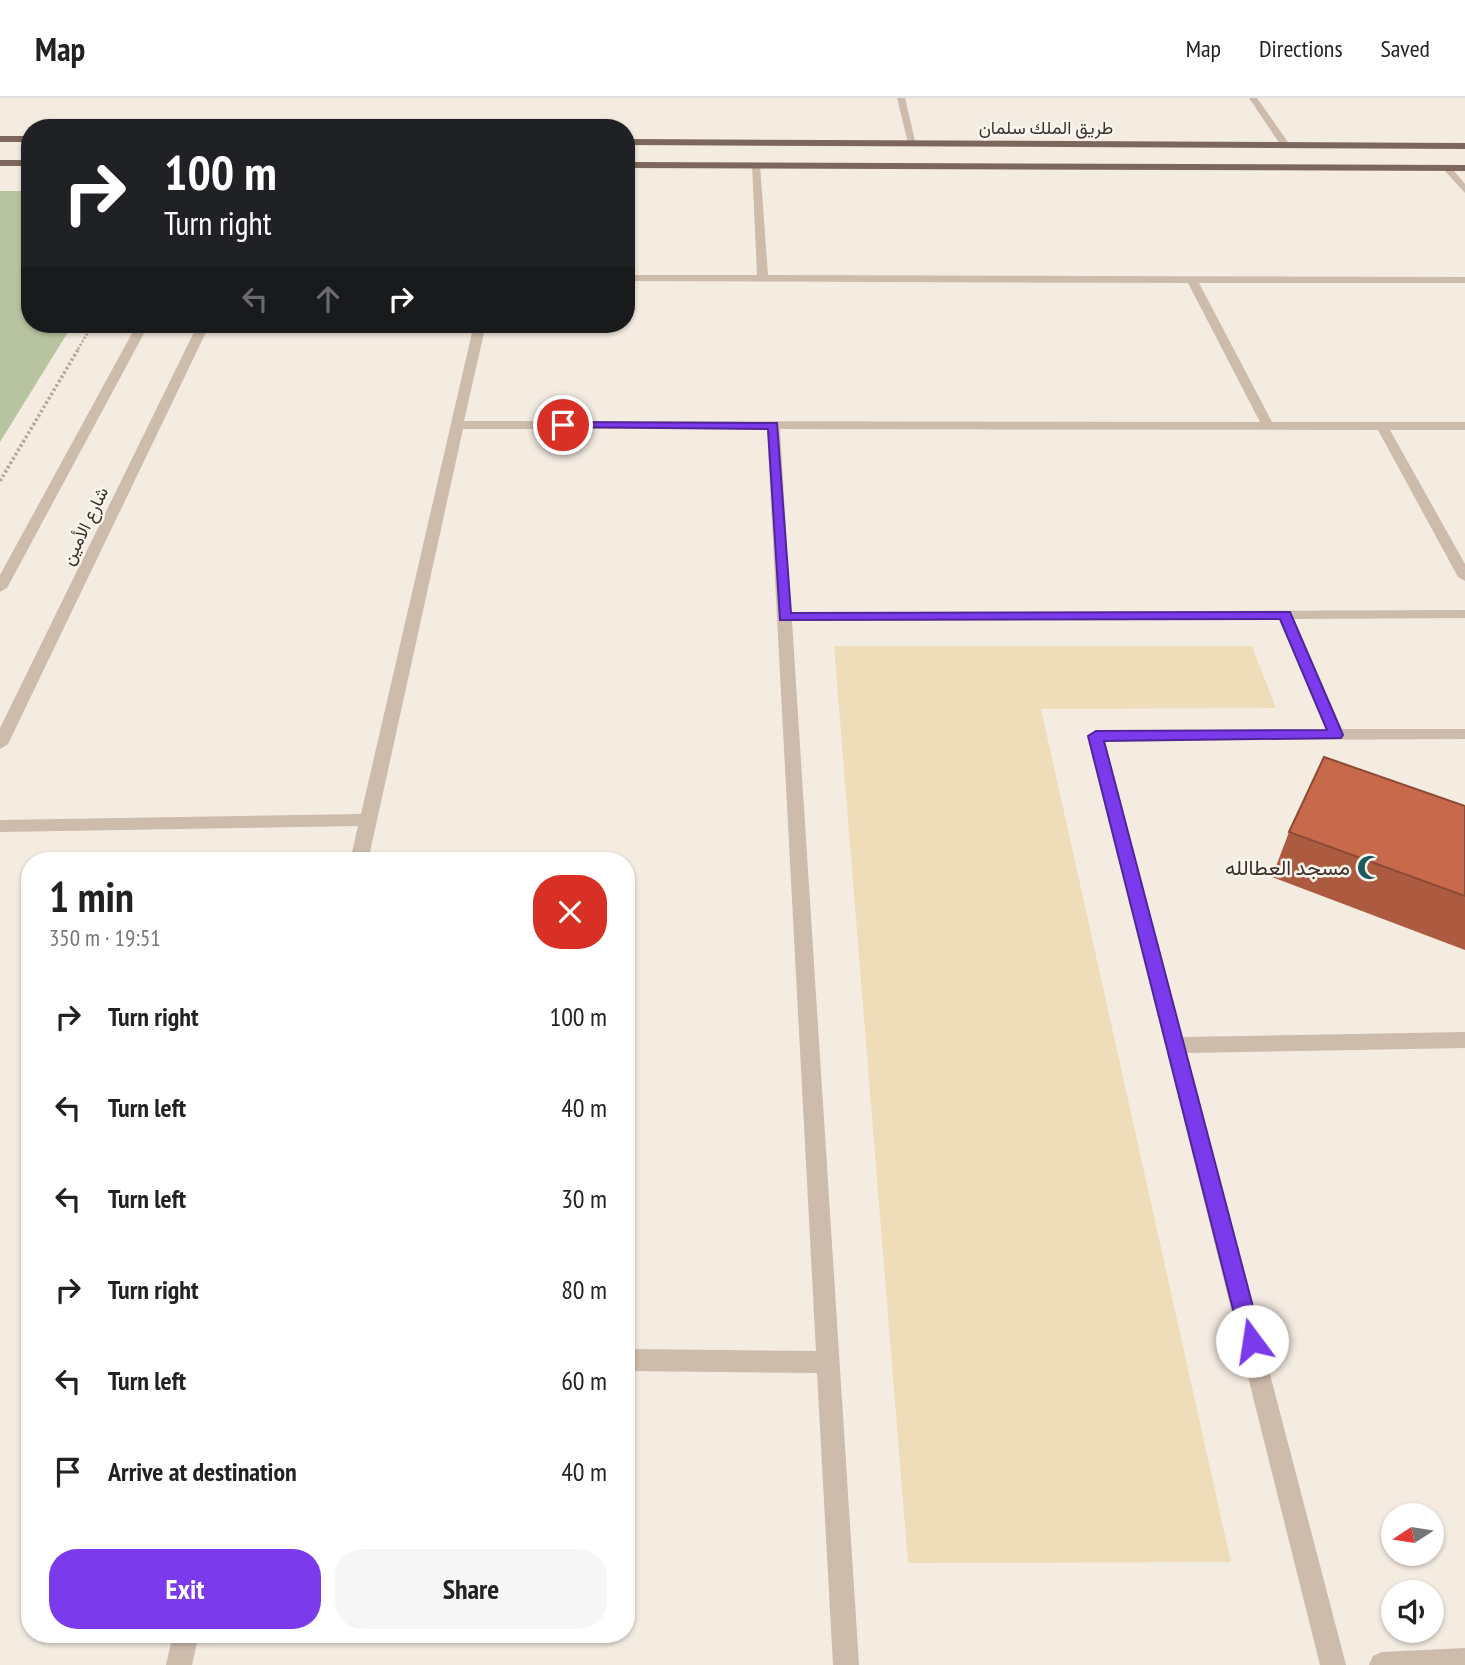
<!DOCTYPE html>
<meta charset="utf-8">
<style>
body{margin:0;font-family:"PT Sans Narrow",Vazirmatn,sans-serif;background:#f6f6f6;color:#222;height:100vh;display:flex;flex-direction:column;font-size:26px;white-space:nowrap}
*{box-sizing:border-box;margin:0}
p{font-size:23px;color:#767676}
.icon{flex:none;width:38px;height:38px;fill:none;stroke:currentColor;stroke-width:2;stroke-linecap:round;stroke-linejoin:round}
.map{position:relative;flex:1;overflow:hidden}
.panel{position:absolute;left:21px;top:754px;width:614px;height:791px;display:flex;flex-direction:column;background:#fff;border-radius:28px;box-shadow:0 2px 5px #0004}
.panel>*{flex:none}
.top-card{position:absolute;left:21px;top:21px;width:614px;height:214px;border-radius:28px;box-shadow:0 2px 5px #0004;background:#202124;color:#fff;overflow:hidden}
.needle{width:46px;rotate:258deg}
.fabs{position:absolute;left:1381px;top:1405px;display:grid;gap:14px}
.fabs a{display:grid;place-items:center;width:63px;height:63px;border-radius:50%;background:#fff;box-shadow:0 2px 5px #0004;font-size:35px}
.pin{position:absolute;display:grid;place-items:center;width:60px;height:60px;color:#fff;margin:-30px;border:4px solid #fff;border-radius:50%;box-shadow:0 2px 7px #0007}
.me{position:absolute;width:77px;margin:-38px;rotate:346deg;stroke-linejoin:round;filter:drop-shadow(0 0 5px #0008)}
.turn{display:flex;align-items:center;gap:24px;height:147px;padding:0 28px;font-size:32px}
.turn .icon{width:91px;height:91px;stroke-width:2.5}
.turn b{display:block;font-size:49px;line-height:60px}
.lanes{display:flex;align-items:center;height:66px;padding:0 28px;background:#0003;justify-content:center;gap:35px;direction:ltr}
.lanes .off{opacity:.35}
.round{display:grid;place-items:center;flex:none;width:74px;height:74px;border-radius:28px;background:#f6f6f6}
.summary{display:flex;align-items:center;justify-content:space-between;height:119px;padding:0 28px}
h1{font-size:42px;font-weight:800;line-height:52px}
.primary-button{display:flex;gap:14px;margin-top:auto;padding:14px 28px}
.primary-button a{flex:1;height:80px;border-radius:28px;background:#7c3aed;color:#fff;font-size:28px;font-weight:800;line-height:80px;text-align:center}
.primary-button a+a{background:#f6f6f6;color:#222}
ul{padding:0;list-style:none}
li{display:flex;align-items:center;gap:21px;height:91px;padding:0 28px}
li div{flex:1}
li b{display:block;font-size:26px}
li em{font-style:normal}
header{display:flex;align-items:center;gap:42px;box-sizing:border-box;height:98px;padding:0 35px;background:#fff;border-bottom:2px solid #e0e0e0}
header strong{font-size:33px}
nav{display:flex;gap:38px;margin-inline-start:auto;font-size:24px}
.map>svg:first-child{display:block}
</style>
<header>
<strong>Map</strong>
<nav><a>Map</a><a>Directions</a><a>Saved</a></nav>
</header>
<div class="map">
<svg width="1465" height="1567" viewBox="0 0 1465 1567">
<rect width="100%" height="100%" fill="#f4ebe1"/>
<path fill="#b8c4a0" d="M0,93h30v133h43l-73,118z"/>
<path fill="#efdcb8" d="M834,548h418l24,62 -235,1 190,853 -323,1z"/>
<g fill="none" stroke-linecap="round" stroke-linejoin="round">
<path stroke="#b9a596" stroke-width="2.5" stroke-dasharray="2 2" stroke-linecap="butt" d="M78,251l15,-25"/>
<path stroke="#b9a596" stroke-width="3.5" stroke-dasharray="2.5 2.5" stroke-linecap="butt" d="M0,383l79,-133"/>
<path fill="#cdbbac" fill-rule="evenodd" d="M897,0h8l11,47 -8,-2z
M1249,0h8l33,47 -2,2h-6z
M752,65l8,2 8,110 697,2v6h-266l73,139h193v8h-75l75,134v17l-7,-4 -80,-147 -598,-1 11,184 674,-3v8l-171,1 48,110h123v10l-360,2 77,296 283,-5v16l-279,5 160,612h-26l-232,-929 8,-5 230,-2 -47,-110 -487,2 67,1044h-26l-16,-292 -191,-2v-22l190,2 -49,-922h-304l-95,432h-18l8,-35 -358,6v-12l361,-6 113,-490h12l-22,97 796,1 -72,-139 -562,-2v-6h131z
M1444,68h6l15,18v9l-21,-23z
M137,226h12l-142,264 -7,4v-17z
M198,226h12l-202,420 -8,5v-21z
M173,1536h26l-7,31h-26z
M1465,1550v17h-96l4,-9 9,-4z"/>
<path fill="#7d675c" fill-rule="evenodd" d="M0,38h30v6h-30z
M626,41l839,4v6l-839,-4z
M0,62h30v6h-30z
M626,64l839,3v6l-839,-3z"/>
</g>
<path fill="#ac5a40" d="M1465,708v144l-193,-73 17,-45z"/>
<path fill="#c8694b" stroke="#8c4a34" stroke-width="2" d="M1324,659l141,49v90l-176,-64z"/>
<path fill="#7c3aed" stroke="#51269a" stroke-width="2" d="M563,324l214,1 14,190 499,-1 53,123 -2,3 -237,3 158,600 -3,7 -7,3 -8,-3 -3,-7 -153,-605 8,-5 231,-1 -47,-111 -500,1 -12,-191 -209,-2v-4z"/>
<defs>
<symbol id="mosque-bare" viewBox="-9 -9 18 18"><path d="M3.5-4.9A6 6 0 1 0 3.5 4.9A5 5 0 1 1 3.5-4.9Z" fill="#1f5a5e" stroke="#fbf5ee" stroke-width="2.5" paint-order="stroke"/></symbol>
</defs>
<g fill-rule="evenodd">
<use href="#mosque-bare" x="1352" y="752" width="35" height="35"/>
</g>
<g text-anchor="middle" stroke-width="5" stroke-linejoin="round" paint-order="stroke">
<g font-size="18" fill="#3b302b" stroke="#fbf5ee">
<text x="1046" y="36">طريق الملك سلمان</text>
<text transform="translate(85 428) rotate(-64)" y="6">شارع الأمين</text>
</g>
<g font-size="21" fill="#3b302b" stroke="#fbf5ee" text-anchor="end">
<text x="1350" y="777">مسجد العطالله</text>
</g>
</g>
</svg>
<div class="fabs">
<a><svg class="needle" viewBox="-14 -14 28 28"><path d="M0-13l5 13h-10z" fill="#e53935"/><path d="M0 13l5-13h-10z" fill="#767676"/></svg></a>
<a><svg class="icon" aria-label="sound" viewBox="0 0 24 24"><path d="M4 9h4l5-4v14l-5-4H4zM17 9q2 3 0 6"/></svg></a>
</div>
<div class="pin" style="left:563px;top:327px;background:#d93025"><svg class="icon" aria-label="arrive" viewBox="0 0 24 24"><path d="M6 21V4h12l-3 4 3 4H6"/></svg></div>
<svg class="me" style="left:1252px;top:1243px" viewBox="-20 -20 40 40"><circle r="19" fill="#fff"/><path d="M0-13L10 11 0 6-10 11z" fill="#7c3aed"/></svg>
<div class="top-card">
<div class="turn"><svg class="icon" aria-label="right" viewBox="0 0 24 24"><path d="M7 20v-9h11M14 6l5 5-5 5"/></svg><div><b>100 m</b>Turn right</div></div>
<div class="lanes"><svg class="icon off" aria-label="left" viewBox="0 0 24 24"><path d="M17 20v-9H6M10 6l-5 5 5 5"/></svg><svg class="icon off" aria-label="ahead" viewBox="0 0 24 24"><path d="M12 20V5M6 11l6-6 6 6"/></svg><svg class="icon" aria-label="right" viewBox="0 0 24 24"><path d="M7 20v-9h11M14 6l5 5-5 5"/></svg></div>
</div>
<section class="panel">
<div class="summary"><div><h1>1 min</h1><p>350 m · 19:51</p></div><a class="round" style="background:#d93025;color:#fff"><svg class="icon" aria-label="close" viewBox="0 0 24 24"><path d="M6 6l12 12M18 6L6 18"/></svg></a></div>
<ul>
<li><svg class="icon" aria-label="right" viewBox="0 0 24 24"><path d="M7 20v-9h11M14 6l5 5-5 5"/></svg><div><b>Turn right</b></div><em>100 m</em></li>
<li><svg class="icon" aria-label="left" viewBox="0 0 24 24"><path d="M17 20v-9H6M10 6l-5 5 5 5"/></svg><div><b>Turn left</b></div><em>40 m</em></li>
<li><svg class="icon" aria-label="left" viewBox="0 0 24 24"><path d="M17 20v-9H6M10 6l-5 5 5 5"/></svg><div><b>Turn left</b></div><em>30 m</em></li>
<li><svg class="icon" aria-label="right" viewBox="0 0 24 24"><path d="M7 20v-9h11M14 6l5 5-5 5"/></svg><div><b>Turn right</b></div><em>80 m</em></li>
<li><svg class="icon" aria-label="left" viewBox="0 0 24 24"><path d="M17 20v-9H6M10 6l-5 5 5 5"/></svg><div><b>Turn left</b></div><em>60 m</em></li>
<li><svg class="icon" aria-label="arrive" viewBox="0 0 24 24"><path d="M6 21V4h12l-3 4 3 4H6"/></svg><div><b>Arrive at destination</b></div><em>40 m</em></li>
</ul>
<div class="primary-button"><a>Exit</a><a>Share</a></div>
</section>
</div>
